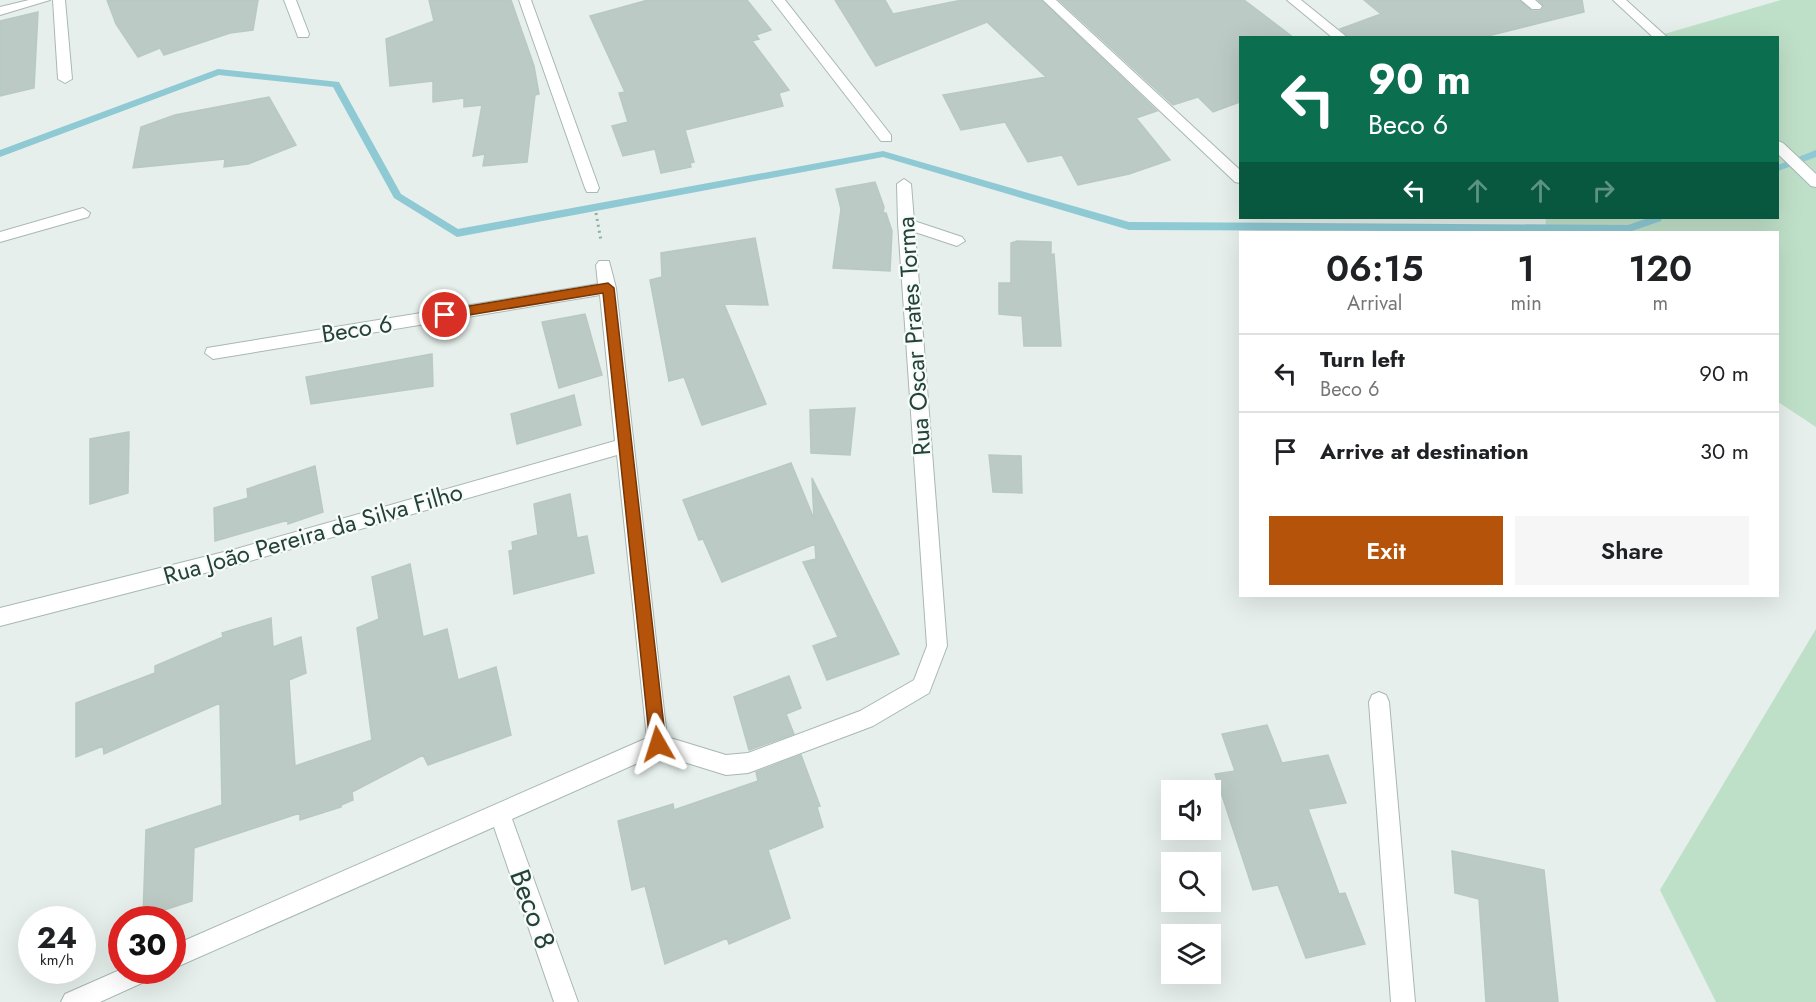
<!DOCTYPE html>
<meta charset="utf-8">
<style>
body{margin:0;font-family:Jost,sans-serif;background:#f6f6f6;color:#202124;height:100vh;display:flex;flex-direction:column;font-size:22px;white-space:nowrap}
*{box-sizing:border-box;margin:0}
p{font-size:20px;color:#757577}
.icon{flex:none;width:33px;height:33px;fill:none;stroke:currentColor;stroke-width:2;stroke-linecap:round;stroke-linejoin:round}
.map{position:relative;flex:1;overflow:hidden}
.sheet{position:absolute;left:1239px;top:231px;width:540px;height:366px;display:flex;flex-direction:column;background:#fff;border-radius:0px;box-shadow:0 6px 24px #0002}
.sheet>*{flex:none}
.top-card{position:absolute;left:1239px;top:36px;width:540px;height:183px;border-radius:0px;box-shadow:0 6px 24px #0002;background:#0b6e4f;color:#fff;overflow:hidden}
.fabs{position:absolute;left:1161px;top:780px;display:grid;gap:12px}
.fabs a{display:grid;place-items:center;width:60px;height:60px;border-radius:0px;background:#fff;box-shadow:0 6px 24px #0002;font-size:30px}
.speed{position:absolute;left:18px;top:906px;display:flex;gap:12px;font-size:30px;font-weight:700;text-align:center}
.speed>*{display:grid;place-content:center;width:78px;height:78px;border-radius:50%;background:#fff;box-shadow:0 6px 24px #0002;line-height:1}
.speed small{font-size:15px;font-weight:400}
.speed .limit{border:9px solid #d22;background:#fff;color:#111}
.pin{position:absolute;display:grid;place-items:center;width:51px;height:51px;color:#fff;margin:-26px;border:3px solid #fff;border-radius:50%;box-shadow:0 2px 6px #0007}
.me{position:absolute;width:66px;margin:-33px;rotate:354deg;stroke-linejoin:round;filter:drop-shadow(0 0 4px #0008)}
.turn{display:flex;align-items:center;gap:21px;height:126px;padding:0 30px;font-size:27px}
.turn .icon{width:78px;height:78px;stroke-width:2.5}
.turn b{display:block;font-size:42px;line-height:51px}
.lanes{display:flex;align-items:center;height:57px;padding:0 30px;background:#0003;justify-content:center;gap:30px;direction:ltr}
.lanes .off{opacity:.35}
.eta{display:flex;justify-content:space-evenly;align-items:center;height:102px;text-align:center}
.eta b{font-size:36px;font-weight:600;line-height:42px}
.action{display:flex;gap:12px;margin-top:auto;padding:12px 30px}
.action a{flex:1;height:69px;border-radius:0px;background:#b45309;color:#fff;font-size:24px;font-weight:600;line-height:69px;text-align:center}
.action a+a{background:#f6f6f6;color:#202124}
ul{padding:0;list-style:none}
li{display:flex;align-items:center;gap:18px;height:78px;padding:0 30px;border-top:2px solid #e0e0e0}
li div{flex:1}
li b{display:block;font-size:22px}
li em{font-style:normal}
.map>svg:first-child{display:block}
</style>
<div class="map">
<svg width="1816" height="1002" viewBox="0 0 1816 1002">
<rect width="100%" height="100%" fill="#e6efeb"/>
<path fill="#bfe0c8" d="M1781,0h35v427l-38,-25v-170h-233l1,-14h232v-180l-124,-1z
M1816,629v373h-100l-56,-112z"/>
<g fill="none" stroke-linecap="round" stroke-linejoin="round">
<path fill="#8ec9d4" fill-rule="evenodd" d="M218,69l121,13 62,112 57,35 425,-78 246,71 499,3 20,-7h14l-1,3 -32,11 -500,-2 -246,-73 -426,80 -63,-39 -61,-111 -114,-12 -219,82v-7z
M1816,150v7l-38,14v-6z"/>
</g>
<path fill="#bbcac4" stroke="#b8c9c2" stroke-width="1.5" d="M107,0h151l-5,30 -23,3 -66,22 -4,-7 -22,9 -22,-33z
M429,0h82l23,66 5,28 -4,1 -8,67 -44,4 2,-12 -12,2 9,-51 -18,2v-9l-31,4v-21l-43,5 -4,-47 48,-18z
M648,0h99l24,30 -15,5 3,4 -7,2 37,49 -10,3 4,13 -98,24 9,32 -4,1 1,4 -30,6 -6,-24 -32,7 -11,-30 16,-4 -9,-29 6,-1 -35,-76z
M835,0h50l8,14 69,-14h79l116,111 -21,7 34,42 -41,14 -51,11 -16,-30 -34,7 -23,-40 -44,8 -18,-35 103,-18 -59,-55 -111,44z
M1059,0h185l50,38h-54v64l-27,10 -15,-15 -25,8z
M1364,0h155l13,11h8l4,-4 -6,-7h44l2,12 -104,26h-130l-10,-9 41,-15z
M38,12l-4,76 -34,8v-75z
M269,97l27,48 -48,19 -24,3 1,-8 -92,9 8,-41 34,-12z
M875,182l9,25 -1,6h3l6,18 -2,40 -57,-3 8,-59 -5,-20z
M755,238l13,67 -44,-1 42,100 -64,21 -18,-48 -15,4 -19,-101 12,-3 -1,-24z
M1017,241l34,1v13l3,-1 7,92h-37l-2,-30 -23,-2v-31h12v-40z
M585,314l17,61 -43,13 -17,-66z
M432,354l1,32 -122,18 -5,-27z
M574,395l7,30 -64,19 -6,-30z
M855,408l-5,47 -39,-2 -1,-43z
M129,432l-1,61 -38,11v-65z
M989,455l32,1 1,37 -29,-1z
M791,463l23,56 -2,-41 87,176 -72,26 -14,-34 25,-9 -35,-75 13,-3 -1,-15 -93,38 -19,-43 -4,1 -16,-40z
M315,466l8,46 -35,12v-4l-73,21 -1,-33 34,-10 -1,-9z
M570,494l7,44 10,-2 7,37 -80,21 -5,-43 4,-1 -1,-8 26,-7 -4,-31z
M410,564l13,73 24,-8 11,51 38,-13 15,68 -83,30 -5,-10 -71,37 1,8 -12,5v2l-41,13v-7l-106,35 -2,53 -49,16 3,-87 76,-25 -2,-102 -116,51 -1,-8 -27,11v-54l79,-30v-7l68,-29 -1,-4 49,-15 2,29 28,-10 5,36 -17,7 6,86 77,-26 -15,-112 22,-9 -7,-42z
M789,676l12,32 -15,6 8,20 -45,16 -15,-53z
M1267,725l15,38 46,-8 18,48 -38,6 31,85 6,-1 20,51 -59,14 -28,-73 -25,5 -38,-116 20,-3 -13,-37z
M801,755l19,51 -3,1 6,20 -55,23 22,68 -61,26 -2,-6 -62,26 -20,-78 -13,4 -14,-69 55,-17 1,6 84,-29 -2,-9z
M1452,851l92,19 14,132h-72l-7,-103 -24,-6z"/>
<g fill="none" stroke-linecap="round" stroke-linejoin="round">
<defs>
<path id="minor" d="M29,0h21l-50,15v-8z
M53,0h12l7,79 -7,4 -7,-4z
M284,0h12l13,34 -1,3h-10l-1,-3z
M519,0h12l68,188 -2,4h-10l-2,-4z
M772,0h13l106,135v6h-10z
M1043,0h13l184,170v13l-5,-1z
M1287,0h14l47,38h-15z
M1521,0h14l7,6 -2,3h-8z
M1613,0h13l42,38h-14z
M1778,141l5,2 33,31v13l-5,-1 -33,-32z
M904,179l7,5 3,37 48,16 3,4 -8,5 -42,-14 32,414 -18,47 -56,33 -125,47 -22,2 -68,-21 -146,65 66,183h-24l-60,-175 -322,142v-23l475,-208 -30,-283 -381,110 -236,61v-18l236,-59 379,-108 -15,-146 -387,64 -8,-6 2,-5 391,-64 -2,-19 3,-4h10l7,27 51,449 59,18 22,-2 112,-42 54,-31 13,-34 -29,-423 -1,-39z
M83,208l7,5 -2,4 -88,25v-10z
M1379,692l7,3 3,7 26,300h-24l-22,-300 3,-7z
M122,969l34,1 -3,8 -53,24h-39l4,-8z"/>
</defs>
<use href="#minor" stroke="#a8b8b2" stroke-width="2"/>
<path stroke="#86b3a5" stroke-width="3" stroke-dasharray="2 4" stroke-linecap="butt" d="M596,213l5,28"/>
<use href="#minor" fill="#fff" fill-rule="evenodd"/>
</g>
<path fill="#b45309" stroke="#753606" stroke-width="1.5" d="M608,283l6,5 52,456 -3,6 -5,2 -6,-2 -2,-6 -47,-451 -158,26 -6,-4 6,-5z"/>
<g text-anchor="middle" stroke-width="4.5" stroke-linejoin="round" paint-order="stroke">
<g font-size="24" fill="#24423a" stroke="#f7fbf9">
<text transform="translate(357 329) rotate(-9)" y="8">Beco 6</text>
<text transform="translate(914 336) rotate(-94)" y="8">Rua Oscar Prates Torma</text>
<text transform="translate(313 534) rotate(-16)" y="8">Rua João Pereira da Silva Filho</text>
</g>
<g font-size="28" fill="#24423a" stroke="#f7fbf9">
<text transform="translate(533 909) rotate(70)" y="10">Beco 8</text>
</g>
</g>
</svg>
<div class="fabs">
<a><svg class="icon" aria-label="sound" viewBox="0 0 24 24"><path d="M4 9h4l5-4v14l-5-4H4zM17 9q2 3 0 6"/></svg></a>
<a><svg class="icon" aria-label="search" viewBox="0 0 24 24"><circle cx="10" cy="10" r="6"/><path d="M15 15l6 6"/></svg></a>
<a><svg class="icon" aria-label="layers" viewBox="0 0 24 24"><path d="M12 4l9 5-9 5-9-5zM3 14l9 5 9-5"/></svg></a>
</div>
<div class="speed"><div>24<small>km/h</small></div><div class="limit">30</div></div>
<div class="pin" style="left:445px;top:315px;background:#d93025"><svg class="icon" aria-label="arrive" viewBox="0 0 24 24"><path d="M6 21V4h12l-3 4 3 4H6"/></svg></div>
<svg class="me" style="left:658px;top:744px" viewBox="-20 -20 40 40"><path d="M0-17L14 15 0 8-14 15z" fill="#b45309" stroke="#fff" stroke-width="4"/></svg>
<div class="top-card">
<div class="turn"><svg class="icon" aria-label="left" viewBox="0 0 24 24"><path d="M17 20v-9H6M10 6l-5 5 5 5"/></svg><div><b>90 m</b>Beco 6</div></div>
<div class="lanes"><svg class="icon" aria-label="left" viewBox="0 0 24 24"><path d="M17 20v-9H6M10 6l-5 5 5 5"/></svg><svg class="icon off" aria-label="ahead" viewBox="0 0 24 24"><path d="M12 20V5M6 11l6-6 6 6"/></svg><svg class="icon off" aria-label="ahead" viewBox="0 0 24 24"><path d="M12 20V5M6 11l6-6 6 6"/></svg><svg class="icon off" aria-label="right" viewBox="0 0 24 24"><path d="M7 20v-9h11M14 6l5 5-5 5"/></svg></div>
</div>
<section class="sheet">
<div class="eta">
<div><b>06:15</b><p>Arrival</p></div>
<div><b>1</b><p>min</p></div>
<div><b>120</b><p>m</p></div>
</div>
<ul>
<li><svg class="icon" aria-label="left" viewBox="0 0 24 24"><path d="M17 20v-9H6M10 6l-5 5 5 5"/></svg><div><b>Turn left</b><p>Beco 6</p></div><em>90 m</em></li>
<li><svg class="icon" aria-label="arrive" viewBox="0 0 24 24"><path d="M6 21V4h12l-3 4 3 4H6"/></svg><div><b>Arrive at destination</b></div><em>30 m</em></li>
</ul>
<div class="action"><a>Exit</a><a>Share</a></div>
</section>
</div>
